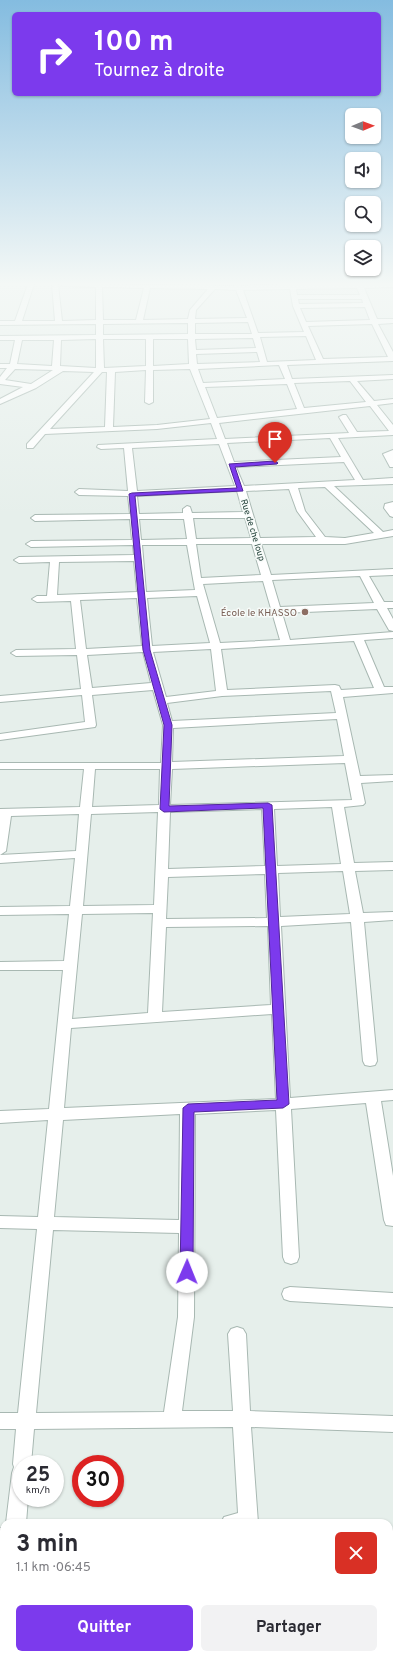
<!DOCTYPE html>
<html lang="fr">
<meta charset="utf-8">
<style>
body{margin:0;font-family:Overpass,sans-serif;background:#f2f2f3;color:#2b2b33;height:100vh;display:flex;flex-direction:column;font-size:15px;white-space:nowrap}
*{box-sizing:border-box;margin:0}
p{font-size:13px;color:#7c7c81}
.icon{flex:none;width:22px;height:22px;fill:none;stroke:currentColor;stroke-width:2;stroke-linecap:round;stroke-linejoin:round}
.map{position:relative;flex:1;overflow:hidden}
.drawer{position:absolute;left:0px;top:1519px;width:393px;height:140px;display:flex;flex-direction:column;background:#fff;border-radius:12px 12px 0 0;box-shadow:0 1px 3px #0004}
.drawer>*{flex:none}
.banner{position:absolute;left:12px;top:12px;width:369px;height:84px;border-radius:6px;box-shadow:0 1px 3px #0004;background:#7c3aed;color:#fff;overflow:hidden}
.needle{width:26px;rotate:89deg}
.fabs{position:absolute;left:345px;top:108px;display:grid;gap:8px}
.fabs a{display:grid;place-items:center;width:36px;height:36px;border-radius:6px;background:#fff;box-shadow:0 1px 3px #0004;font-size:20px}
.speed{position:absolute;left:12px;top:1455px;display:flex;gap:8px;font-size:20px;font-weight:700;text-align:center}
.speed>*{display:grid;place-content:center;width:52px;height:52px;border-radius:50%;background:#fff;box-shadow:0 1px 3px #0004;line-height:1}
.speed small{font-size:10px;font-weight:400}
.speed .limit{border:6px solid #d22;background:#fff;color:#111}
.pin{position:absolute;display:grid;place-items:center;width:34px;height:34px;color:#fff;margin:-41px -17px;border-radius:50% 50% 50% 0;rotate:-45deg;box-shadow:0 0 4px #0007}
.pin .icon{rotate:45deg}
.me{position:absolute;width:44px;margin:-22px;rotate:1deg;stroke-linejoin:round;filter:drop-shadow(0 0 3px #0008)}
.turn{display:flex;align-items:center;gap:14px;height:84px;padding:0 16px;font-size:18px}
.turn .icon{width:52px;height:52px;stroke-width:2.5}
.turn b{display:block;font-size:28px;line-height:34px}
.round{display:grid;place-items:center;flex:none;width:42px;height:42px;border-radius:6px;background:#f2f2f3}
.summary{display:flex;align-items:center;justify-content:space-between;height:68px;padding:0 16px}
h1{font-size:24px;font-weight:700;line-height:30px}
.button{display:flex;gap:8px;margin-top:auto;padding:8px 16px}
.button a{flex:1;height:46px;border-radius:6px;background:#7c3aed;color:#fff;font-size:16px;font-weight:700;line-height:46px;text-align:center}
.button a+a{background:#f2f2f3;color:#2b2b33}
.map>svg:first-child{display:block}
</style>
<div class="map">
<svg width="393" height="1659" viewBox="0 0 393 1659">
<rect width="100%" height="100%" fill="#e6efeb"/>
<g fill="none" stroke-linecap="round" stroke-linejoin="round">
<defs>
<path id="street" d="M28,284h6l-12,37h33l-3,-37h6l4,37 34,-1v-33l-33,-1 -3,-2 175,2 -1,-2h6l1,2 48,-2h104v3l-29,1 13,31h16v4l-15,1 15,28v9l-106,4 5,14 101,-4v4l-36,2 17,20 19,-2v4l-16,2 16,20v10l-55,3 25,42 30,-2v6l-59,2 49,46 10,-2v6l-48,8h-84l10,31 122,-6v6l-24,1 15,26h9v6h-6l6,11v12l-4,-1 -12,-21 -95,4 8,27 103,-8v6l-29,2 20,47h9v6l-50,4 17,79 33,-1v6l-32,2 4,20 -2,2 -19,2 10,56 39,-1v8l-38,1 8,42 30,-1v8l-29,2 13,139 -2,4 -5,1 -5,-1 -2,-4 -12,-139 -70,4 9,172 103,-8v10l-12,1 12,75v50l-7,-1 -2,-5 -18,-117 -75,6 8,148 -2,5 -6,2 -6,-2 -2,-5 -7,-147 -81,4 -1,203 -12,94h51l-5,-77 3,-5 6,-2 6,2 3,5 4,77 143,5v16l-142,-5 7,96h-37l3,-6 14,-4 -5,-86 -199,2 -3,35h-10v34h7l-2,25h-20l6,-50 2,-6 -1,-3 3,-35h-16v-16h18l19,-184 -37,-1v-12l38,1 10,-97 -48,3v-12l49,-2 14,-139h-63v-8l64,-1 5,-47 -69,1v-8l70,-1 5,-48 -75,5v-8l76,-4 3,-37 -68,2 -5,35 -6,4v-46l80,-2 4,-38h-84v-6h161l2,-38 -10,-35 -61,5 4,30 -1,2 -95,13v-6l85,-12 -3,-27 -82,7v-6l81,-7 -4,-34 -61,1 -5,-3 5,-3 60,-1 -5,-48 -34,1 -5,-3 5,-3h10l3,-34 -31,1 -5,-3 5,-3 115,-2 -1,-10 -102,2 -5,-3 5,-3 101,-1 -2,-21 -95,2 -4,-3 4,-3 95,-1 -2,-18 -49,-1 -4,-3 4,-3 49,2 -4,-43 -23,1 -4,-2 1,-2 119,-6 -6,-16 -54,6 -112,5 -12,14h-6v-4l67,-72 -31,-1 -27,17 -36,16v-5l23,-12 -23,-3v-7l7,-9h-7v-4h10l5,-24h-15v-4l96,-1v-11l-96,1v-4h15zM102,287l42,1 -8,32h-33zM150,288l58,1 -18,21 -2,9 -45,1zM357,288l3,7h-63l-1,-6zM215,289l21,1 11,28 -52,1 1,-9zM290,289l3,17 11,26 -46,1 -15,-43zM298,299h64l1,4 -64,1zM365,307l5,13 -64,2 -6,-14zM248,322l4,12h-57v-11zM188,323v11l-85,1v-11zM372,324l16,33 -65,2 -15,-33zM306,336l10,24 -49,2 -7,-25zM253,338l3,10 -60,2 -1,-11zM96,339v29l-36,-2 1,-26zM103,339h43v27l-42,2zM153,339h35l1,25 -36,2zM22,340h32l-2,26 -35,-2zM257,352l3,10 -63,2 -1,-10zM279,365l6,14 -82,4 -5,-14zM15,369l38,1 -22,14 -26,-4zM190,369l20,50 -53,6 -44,2 2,-55 31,-2 -1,32 4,2 4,-2v-32zM102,372h5l-2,55 -55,2zM350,381l16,21 -62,6 -10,-25zM287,384l10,25 -80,9 -12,-31zM370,406l19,25 -32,1 -11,-17h-3l-4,2 10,16 -124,6 -6,-16zM330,438l11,19 -107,5 -7,-19zM219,444l16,42 -98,5 -5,-43zM344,462l11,18 -111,6 -8,-19zM325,487l49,46 -29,5 -20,-1 -20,-26 -7,-23zM289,489l8,22 19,26 -56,1 -14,-47zM237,491l6,21 -51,1 -2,-6 -3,-1 -4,3v4l-44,1 -2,-18zM193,518h52l6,20 -55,1zM139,519h45l3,20 -46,1zM196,544h56l9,31 -60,3zM142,545h45l8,45 -49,2zM134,561l3,31 -80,3 2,-33zM360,576l14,27 -94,4 -8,-27zM263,581l17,59 -60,3 -17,-59zM197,596l13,47 -58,3 -5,-48zM137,598l5,48 -56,3 -6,-49zM354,641l20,47 -33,2 -2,-4 -4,-1 -108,5 -6,-41zM211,649l5,42 -50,6 -13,-45zM143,652l8,31 -59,5 -5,-33zM331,691l5,22 -164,8 -5,-18 55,-7zM337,719l7,37 -172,6 1,-34zM345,763l7,37 -182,5 2,-36zM95,769h65l-1,36 -67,2zM332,807l9,57 -64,2 -3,-57zM262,809l3,57 -97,3 2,-57zM158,812l-4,93 -71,1 8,-92zM343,871l7,43 -70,3 -2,-44zM265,874l2,44 -101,1 2,-42zM153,913l-5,100 -76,6 10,-105zM268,926l3,79 -109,7 4,-85zM272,1014l4,85 -212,9 7,-80zM180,1114l-1,106 -125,-3 9,-97zM53,1230l126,3 -1,84 -14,95 -128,1z
M393,450v17h-3l-7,-13z
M393,502v15l-3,-1 -6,-8 1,-4z
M290,1287l103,6v14l-103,-6 -6,-2 -2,-5 2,-5z
M0,1528h4v18h-4z
M389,1547h4v18h-4z
M4,1642v13h10l-1,4h-13v-16z
M65,1655h66l-1,4h-66z
M247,1655h20v4h-20z"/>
</defs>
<use href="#street" stroke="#a8b8b2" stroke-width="2"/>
<use href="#street" fill="#fff" fill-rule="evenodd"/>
</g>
<linearGradient id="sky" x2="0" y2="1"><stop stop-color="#84bce0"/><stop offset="0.55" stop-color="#f4f8f6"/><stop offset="1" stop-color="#f4f8f6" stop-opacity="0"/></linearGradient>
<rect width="393" height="516" fill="url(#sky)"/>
<path fill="#7c3aed" stroke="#51269a" d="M275,461l3,2 -1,1 -42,3 8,24 -108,5 15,154 22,75 -3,81 99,-3 4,2 17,299 -6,4 -89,4 -1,160 -2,4 -4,1 -5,-1 -2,-4 3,-164 5,-4 89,-4 -14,-292 -99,4 -4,-3 4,-84 -21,-75 -14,-156 3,-1 105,-5 -8,-24z"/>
<circle fill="#8d6e63" stroke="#f7fbf9" stroke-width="1.5" cx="305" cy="612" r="4"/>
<g text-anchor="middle" stroke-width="3" stroke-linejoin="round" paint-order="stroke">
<g font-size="9" fill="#24423a" stroke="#f7fbf9">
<text transform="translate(253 530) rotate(73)" y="3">Rue de che loup</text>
</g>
<g font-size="10" fill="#785e54" stroke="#f7fbf9" text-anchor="end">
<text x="297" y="616">École le KHASSO</text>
</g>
</g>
</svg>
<div class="fabs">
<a><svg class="needle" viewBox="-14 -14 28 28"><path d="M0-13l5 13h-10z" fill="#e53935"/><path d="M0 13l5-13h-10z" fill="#7c7c81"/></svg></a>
<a><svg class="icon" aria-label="sound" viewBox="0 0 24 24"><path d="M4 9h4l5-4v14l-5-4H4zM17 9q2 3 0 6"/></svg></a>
<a><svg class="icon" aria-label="search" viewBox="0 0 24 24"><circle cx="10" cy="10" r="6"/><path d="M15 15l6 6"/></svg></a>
<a><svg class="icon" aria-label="layers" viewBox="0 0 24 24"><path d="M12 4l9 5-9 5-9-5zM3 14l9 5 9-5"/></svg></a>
</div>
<div class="speed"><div>25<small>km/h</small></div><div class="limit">30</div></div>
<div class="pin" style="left:275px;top:463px;background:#d93025"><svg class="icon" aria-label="arrive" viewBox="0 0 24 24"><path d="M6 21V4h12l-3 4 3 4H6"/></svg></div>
<svg class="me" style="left:187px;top:1272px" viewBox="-20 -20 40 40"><circle r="19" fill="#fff"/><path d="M0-13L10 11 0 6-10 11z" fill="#7c3aed"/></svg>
<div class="banner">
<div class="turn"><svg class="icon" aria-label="right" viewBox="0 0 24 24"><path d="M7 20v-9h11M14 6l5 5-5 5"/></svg><div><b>100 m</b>Tournez à droite</div></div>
</div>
<section class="drawer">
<div class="summary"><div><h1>3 min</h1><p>1.1 km · 06:45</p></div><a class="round" style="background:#d93025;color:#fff"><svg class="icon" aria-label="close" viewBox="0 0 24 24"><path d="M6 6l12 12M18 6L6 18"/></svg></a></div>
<div class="button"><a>Quitter</a><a>Partager</a></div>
</section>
</div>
